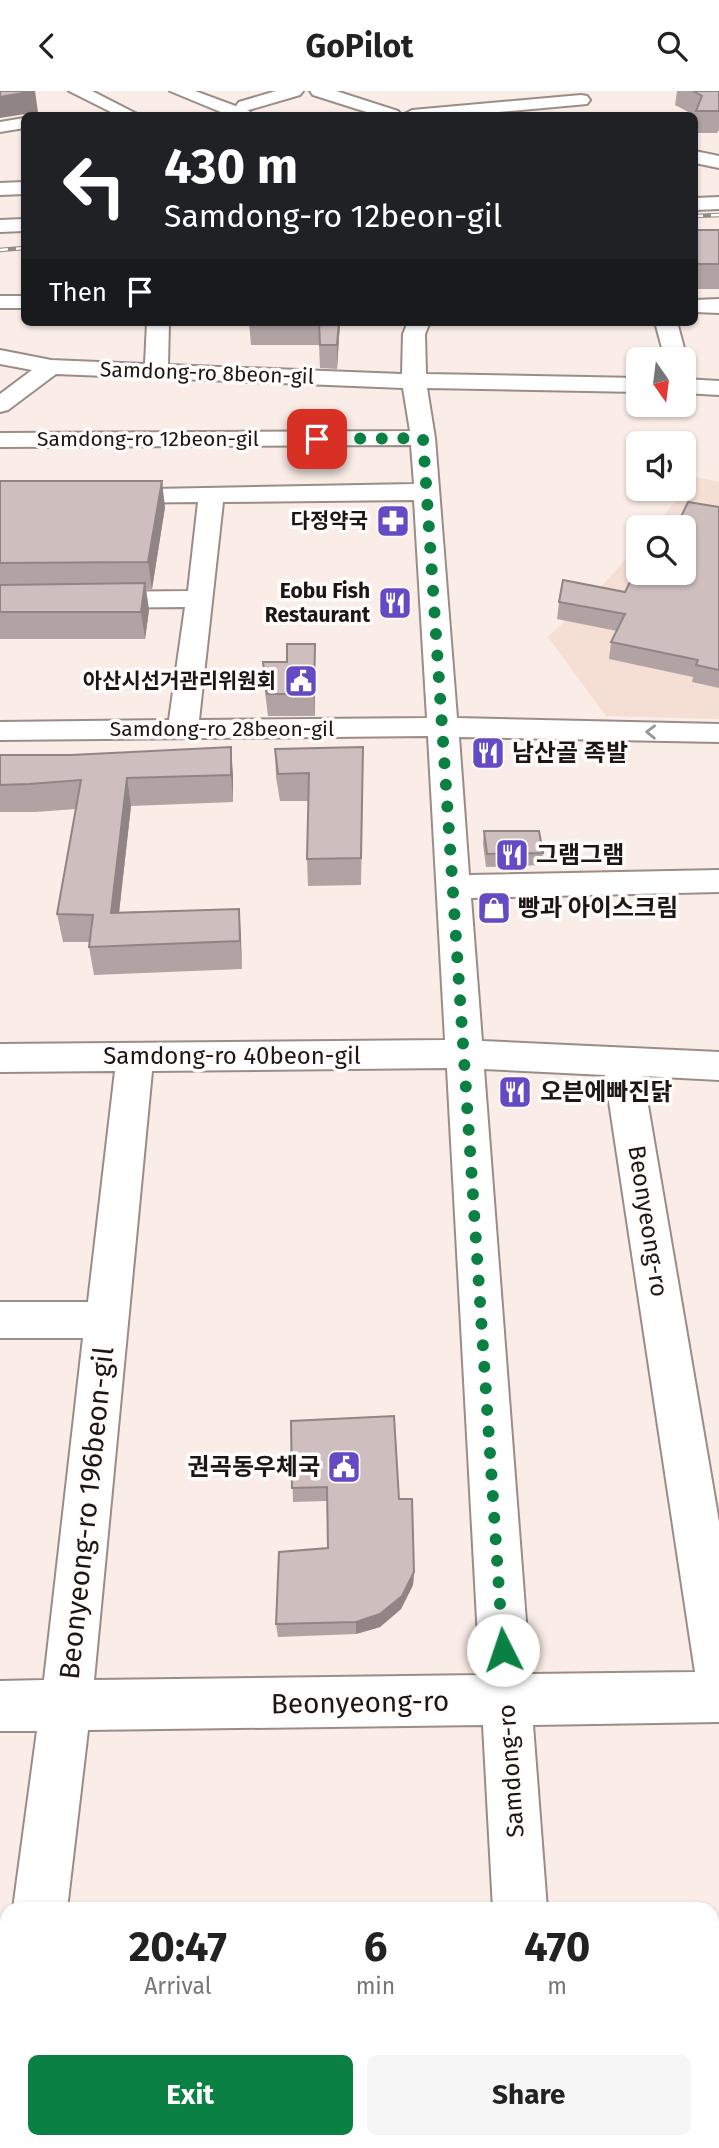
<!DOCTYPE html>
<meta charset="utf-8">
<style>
body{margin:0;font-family:"Fira Sans","Noto Sans KR",sans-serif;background:#f6f6f6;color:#222;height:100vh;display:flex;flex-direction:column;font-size:26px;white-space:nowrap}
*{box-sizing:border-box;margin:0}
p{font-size:23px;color:#767676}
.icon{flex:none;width:38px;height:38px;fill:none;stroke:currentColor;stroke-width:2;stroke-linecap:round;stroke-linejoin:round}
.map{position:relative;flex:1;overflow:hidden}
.details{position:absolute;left:0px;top:1811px;width:719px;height:247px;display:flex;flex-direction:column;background:#fff;border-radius:21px 21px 0 0;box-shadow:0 2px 5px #0004}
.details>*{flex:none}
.hud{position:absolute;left:21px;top:21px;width:677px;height:214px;border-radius:10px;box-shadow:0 2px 5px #0004;background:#202124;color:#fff;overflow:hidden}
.needle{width:46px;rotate:166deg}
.fabs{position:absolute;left:626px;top:256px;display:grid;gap:14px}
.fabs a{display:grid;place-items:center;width:70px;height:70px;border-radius:10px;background:#fff;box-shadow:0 2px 5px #0004;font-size:35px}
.pin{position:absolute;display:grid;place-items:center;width:60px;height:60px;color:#fff;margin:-30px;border-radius:14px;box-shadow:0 4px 10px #0006}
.me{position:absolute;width:77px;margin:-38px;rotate:356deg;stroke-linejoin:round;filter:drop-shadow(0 0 5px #0008)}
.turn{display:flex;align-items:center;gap:24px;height:147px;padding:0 28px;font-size:32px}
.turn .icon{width:91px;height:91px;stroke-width:2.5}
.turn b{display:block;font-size:49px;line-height:60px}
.then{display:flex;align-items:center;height:66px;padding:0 28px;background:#0003;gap:14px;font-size:26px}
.eta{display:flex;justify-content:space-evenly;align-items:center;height:119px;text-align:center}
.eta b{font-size:42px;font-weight:700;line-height:49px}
.primary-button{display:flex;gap:14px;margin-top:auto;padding:14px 28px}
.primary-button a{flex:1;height:80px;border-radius:10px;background:#0b8043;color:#fff;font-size:28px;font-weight:700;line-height:80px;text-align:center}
.primary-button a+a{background:#f6f6f6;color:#222}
header{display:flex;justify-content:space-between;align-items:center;height:91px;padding:0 28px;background:#fff;font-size:32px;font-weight:700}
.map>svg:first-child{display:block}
</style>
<header><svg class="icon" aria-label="back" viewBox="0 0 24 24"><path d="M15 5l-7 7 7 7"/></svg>GoPilot<svg class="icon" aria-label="search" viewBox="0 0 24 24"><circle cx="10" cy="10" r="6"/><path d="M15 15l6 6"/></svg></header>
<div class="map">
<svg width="719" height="2057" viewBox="0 0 719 2057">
<rect width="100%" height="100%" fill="#faece6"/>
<path fill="#f5dfd5" d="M696,386l23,5v237l-113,-3 -58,-79 51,-48 40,-44v27h45v-45h-30z"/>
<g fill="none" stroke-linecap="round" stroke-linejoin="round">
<defs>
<path id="minor" d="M69,0h23l47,24h-22z
M276,0h27l-3,4 -55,16 -9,-5 3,-4z
M310,0h26l62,20 3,4h-25l-63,-20z
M581,4l6,1 3,4 -3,4 -121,11h-63l9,-5z
M24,27v10l-24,4v-10z
M695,60l24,5v12l-24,-5z
M24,91v12l-24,1v-12z
M719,106v12l-24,1v-12z
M24,128v12l-24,1v-12z
M147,231h22l-1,43 234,9 1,-40 5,-12h22l-5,12 1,40 213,4v14l-212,-4 8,50 22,280 262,6v18l-260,-5 10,138 250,-5v22l-248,6 11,143 237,11v28l-76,-4 76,446v200l-186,3 14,184h-54l-10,-184 -395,5 -21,179h-54l24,-178h-37v-50l44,-1 39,-342h-83v-36h88l27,-231 -115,1v-28l445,-4 -17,-304 -428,4v-18l169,-2 16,-113 -185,2v-16l188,-2 10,-89 -88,1 -9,-3 -4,-5 4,-5 313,-6 -3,-39 -411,2v-14l410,-2 -7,-43 -347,-14 -48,36 -8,2v-18l32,-24 -32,-6v-14l51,10 94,4zM414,409l13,218 -228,2 24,-218zM447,977l33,607 -386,5 58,-609zM484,978l121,6 90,597 -165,2z
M655,231h22l10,37 -3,5v-5h-19z
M684,288l35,2v14l-35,-2z
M7,2023v28h34v6h-41v-31z
M506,2051h60l1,6h-60z"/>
<path id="major" d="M170,0h25l54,20 3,4h-24z
M0,205h24v12h-24z
M719,208v14l-24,-1v-12z"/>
</defs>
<use href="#minor" stroke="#9a8d87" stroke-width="4"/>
<use href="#major" stroke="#9a8d87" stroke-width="4"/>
<use href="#minor" fill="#fff" fill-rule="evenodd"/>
<use href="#major" fill="#fff" fill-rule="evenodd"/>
<defs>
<path id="rail" d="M695,125l24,-1
M0,159l24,-2"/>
</defs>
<use href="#rail" stroke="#938985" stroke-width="4.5"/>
<use href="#rail" stroke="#fffcfb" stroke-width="2.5" stroke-dasharray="8" stroke-linecap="butt"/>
</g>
<path fill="#b1a3a3" d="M677,0h42v39l-2,3h-22l1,-17 -21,-11z
M695,139h24v59h-24z
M249,231h91l-3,47 -17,-1 -1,-23h-68z
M0,390l165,26 -13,82h-6l3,21 -4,29h-145z
M719,416v181l-27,-6 1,-5 -84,-18 2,-17 6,-11 -60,-12 2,-17 66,-10 59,-20z
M315,553v72h-47l-4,-32 -1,-22h24z
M231,656l2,55 -102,4 -12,106 120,-3 3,60 -148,6 -5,-28v-5h-26l-6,-28 19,-105 -41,3h-35v-57h71z
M275,658l88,26 -2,110 -53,1 -1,-27 2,-58h-29l-4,-24z
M484,740l59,22 -1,12 -56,2 -3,-23z
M291,1330l108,78 15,73 -1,13 -12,24 -21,18 -24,7 -78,3 -2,-13 52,-76 -1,-47 -34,1z"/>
<path fill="#908584" d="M35,0l3,21 -38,6v-21z
M339,231h1l-3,47v-24z
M162,390l3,26 -13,82 -4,-27z
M145,492l4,27 -4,29 -4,-27z
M315,553v72l-1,-22z
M231,656l2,27v28l-2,-27z
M127,687l4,28 -15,134 -5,-27z
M239,818l2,28 1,32 -2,-28z
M414,1481l-1,13 -12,24 -21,18 -24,7v-12z"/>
<path fill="#cebebd" stroke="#908584" stroke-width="2" d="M0,0h34l-34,6z
M693,0h26v20h-23l6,-15z
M695,139h24v34h-24z
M319,231h20l-2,23h-17z
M0,390h162l-14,81 -148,1z
M688,411l31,5v163l-23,-5 2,-5 -87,-18 14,-28 -66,-12 4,-22 62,12 14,-28v8h45v-45h-8z
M145,492l-4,29h-141v-27z
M287,553h28l-1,50h-47l-4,-32h24z
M231,656v28l-104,3 -16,135 128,-4 1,32 -151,6 4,-32 -36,-1 24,-134 -52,4 -29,1v-30h71z
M363,656l-2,111 -54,1 2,-86 -31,1 -3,-25z
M484,740h55l4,22 -56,1z
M394,1325l5,83h13l2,73 -12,24 -22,18 -24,8 -80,2 3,-72 49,-4 -1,-61 -35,1 -1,-67z"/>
<defs><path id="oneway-chevron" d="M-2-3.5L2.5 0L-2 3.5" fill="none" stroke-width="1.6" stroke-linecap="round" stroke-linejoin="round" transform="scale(1.75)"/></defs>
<use stroke="#999796" href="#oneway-chevron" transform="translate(651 641) rotate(-179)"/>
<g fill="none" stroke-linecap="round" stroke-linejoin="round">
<path stroke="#0b8043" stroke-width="12" stroke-dasharray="0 21.6" d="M317,348l106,-1 80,1212"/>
</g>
<defs>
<symbol id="pharmacy-square" viewBox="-11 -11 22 22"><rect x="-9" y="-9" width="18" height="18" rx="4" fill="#644ac3" stroke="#fffcfb"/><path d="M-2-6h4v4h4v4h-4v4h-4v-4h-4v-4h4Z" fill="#fff"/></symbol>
<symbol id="restaurant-square" viewBox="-11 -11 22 22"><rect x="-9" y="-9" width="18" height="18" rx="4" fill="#644ac3" stroke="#fffcfb"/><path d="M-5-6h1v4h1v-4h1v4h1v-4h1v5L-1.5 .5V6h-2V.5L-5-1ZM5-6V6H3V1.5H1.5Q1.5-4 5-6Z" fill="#fff"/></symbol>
<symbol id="civic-square" viewBox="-11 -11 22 22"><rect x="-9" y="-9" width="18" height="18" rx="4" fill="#644ac3" stroke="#fffcfb"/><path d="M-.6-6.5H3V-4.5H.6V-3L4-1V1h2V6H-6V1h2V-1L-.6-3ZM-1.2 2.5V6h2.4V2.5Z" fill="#fff"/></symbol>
<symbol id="shop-square" viewBox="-11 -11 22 22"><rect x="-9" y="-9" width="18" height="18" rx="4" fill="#644ac3" stroke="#fffcfb"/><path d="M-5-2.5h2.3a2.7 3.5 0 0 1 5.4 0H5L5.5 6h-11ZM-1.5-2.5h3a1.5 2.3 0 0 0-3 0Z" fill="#fff"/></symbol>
</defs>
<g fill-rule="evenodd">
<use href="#pharmacy-square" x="374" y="411" width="38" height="38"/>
<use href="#restaurant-square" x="376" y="493" width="38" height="38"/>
<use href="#civic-square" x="282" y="571" width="38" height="38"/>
<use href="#restaurant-square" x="469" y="643" width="38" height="38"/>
<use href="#restaurant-square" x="493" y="745" width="38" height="38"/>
<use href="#shop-square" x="475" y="798" width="38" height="38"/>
<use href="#restaurant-square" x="496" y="982" width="38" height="38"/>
<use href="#civic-square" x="325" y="1357" width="38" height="38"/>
</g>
<g text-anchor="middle" stroke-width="7" stroke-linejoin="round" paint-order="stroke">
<g font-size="21" fill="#1c1715" stroke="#fffcfb">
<text transform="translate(207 282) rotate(2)" y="7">Samdong-ro 8beon-gil</text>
<text x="148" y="355">Samdong-ro 12beon-gil</text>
<text x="222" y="645">Samdong-ro 28beon-gil</text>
</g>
<g font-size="21" font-weight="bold" fill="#1c1715" stroke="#fffcfb" text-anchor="end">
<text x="368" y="437">다정약국</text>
<text x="370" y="507">Eobu Fish<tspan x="370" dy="24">Restaurant</tspan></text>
<text x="276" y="597">아산시선거관리위원회</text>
</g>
<g font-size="24" font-weight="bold" fill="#1c1715" stroke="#fffcfb" text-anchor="start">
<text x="512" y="670">남산골 족발</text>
<text x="536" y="772">그램그램</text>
<text x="518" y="825">빵과 아이스크림</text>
<text x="540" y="1009">오븐에빠진닭</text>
<text x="320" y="1384" text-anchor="end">권곡동우체국</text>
</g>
<g font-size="24" fill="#1c1715" stroke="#fffcfb">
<text x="232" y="973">Samdong-ro 40beon-gil</text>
<text transform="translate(648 1130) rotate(81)" y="8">Beonyeong-ro</text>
<text transform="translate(511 1680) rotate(-94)" y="8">Samdong-ro</text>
</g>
<g font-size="28" fill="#1c1715" stroke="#fffcfb">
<text transform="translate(86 1422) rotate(-84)" y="10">Beonyeong-ro 196beon-gil</text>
<text transform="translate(360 1611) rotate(-1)" y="10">Beonyeong-ro</text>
</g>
</g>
</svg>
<div class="fabs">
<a><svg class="needle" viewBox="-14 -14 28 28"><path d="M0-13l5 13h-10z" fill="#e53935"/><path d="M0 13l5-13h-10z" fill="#767676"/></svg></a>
<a><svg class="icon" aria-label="sound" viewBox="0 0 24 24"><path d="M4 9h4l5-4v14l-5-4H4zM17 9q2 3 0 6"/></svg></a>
<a><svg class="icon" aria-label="search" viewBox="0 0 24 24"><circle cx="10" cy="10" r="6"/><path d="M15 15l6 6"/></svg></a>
</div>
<div class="pin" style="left:317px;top:348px;background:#d93025"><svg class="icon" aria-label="arrive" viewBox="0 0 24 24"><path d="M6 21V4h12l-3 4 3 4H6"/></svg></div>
<svg class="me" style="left:503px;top:1559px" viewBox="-20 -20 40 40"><circle r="19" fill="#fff"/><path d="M0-13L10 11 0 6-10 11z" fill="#0b8043"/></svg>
<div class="hud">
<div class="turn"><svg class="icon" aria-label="left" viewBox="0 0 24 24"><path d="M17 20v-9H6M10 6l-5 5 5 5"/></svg><div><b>430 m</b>Samdong-ro 12beon-gil</div></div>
<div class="then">Then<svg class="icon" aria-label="arrive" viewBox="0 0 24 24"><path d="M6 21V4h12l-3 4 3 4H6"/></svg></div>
</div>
<section class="details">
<div class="eta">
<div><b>20:47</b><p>Arrival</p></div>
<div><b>6</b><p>min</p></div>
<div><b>470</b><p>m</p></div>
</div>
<div class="primary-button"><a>Exit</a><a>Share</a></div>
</section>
</div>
